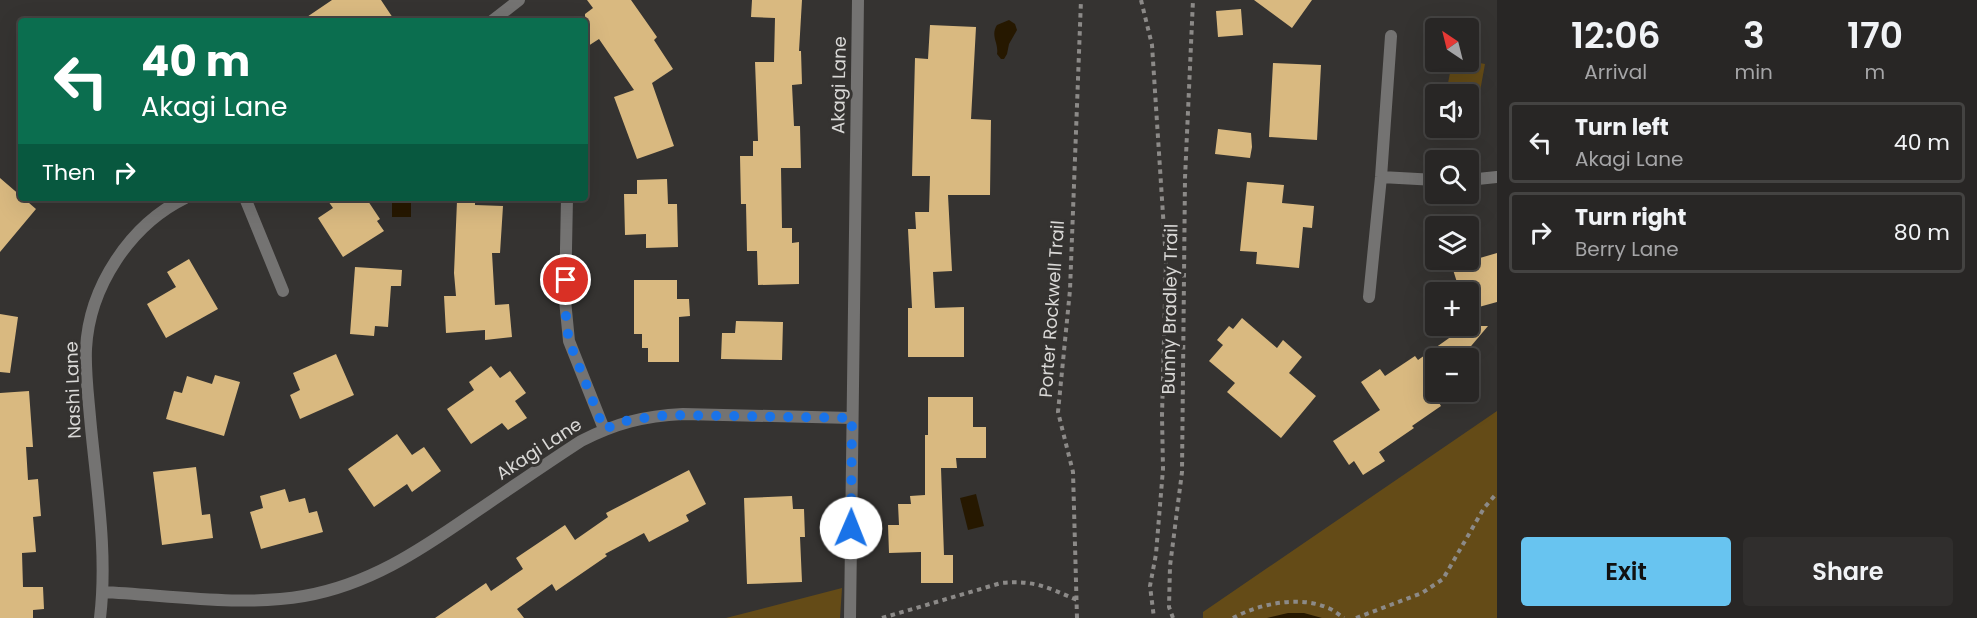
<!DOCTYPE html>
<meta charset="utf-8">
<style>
body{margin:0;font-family:Poppins,sans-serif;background:#302e2d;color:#f1f3f6;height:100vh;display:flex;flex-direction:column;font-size:22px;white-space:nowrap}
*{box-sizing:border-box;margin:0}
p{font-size:20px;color:#a5a5a7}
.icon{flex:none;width:33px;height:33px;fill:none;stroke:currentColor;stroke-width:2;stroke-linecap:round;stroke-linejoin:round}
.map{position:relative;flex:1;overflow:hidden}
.details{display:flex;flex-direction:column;background:#282625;width:480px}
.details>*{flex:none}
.guide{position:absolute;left:18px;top:18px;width:570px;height:183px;border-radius:6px;box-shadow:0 6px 24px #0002,0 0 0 2px #444342;background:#0b6e4f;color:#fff;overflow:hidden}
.needle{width:39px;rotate:325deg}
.controls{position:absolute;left:1425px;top:18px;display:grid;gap:12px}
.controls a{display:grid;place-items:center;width:54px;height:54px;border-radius:6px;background:#282625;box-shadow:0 6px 24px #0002,0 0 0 2px #444342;font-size:30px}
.pin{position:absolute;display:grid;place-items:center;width:51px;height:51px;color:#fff;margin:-26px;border:3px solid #fff;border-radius:50%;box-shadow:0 2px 6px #0007}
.me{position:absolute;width:66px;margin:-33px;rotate:1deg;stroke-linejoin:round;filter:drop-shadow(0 0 4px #0008)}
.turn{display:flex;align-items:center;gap:21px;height:126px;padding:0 24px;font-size:27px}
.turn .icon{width:78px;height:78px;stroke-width:2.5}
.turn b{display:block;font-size:42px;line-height:51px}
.then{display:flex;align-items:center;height:57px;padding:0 24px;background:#0003;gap:12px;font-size:22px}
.eta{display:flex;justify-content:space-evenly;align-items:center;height:102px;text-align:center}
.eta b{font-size:36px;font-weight:600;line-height:42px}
.action{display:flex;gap:12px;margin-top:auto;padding:12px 24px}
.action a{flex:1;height:69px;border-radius:6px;background:#68c4f0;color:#111;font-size:24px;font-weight:600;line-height:69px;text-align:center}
.action a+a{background:#302e2d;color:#f1f3f6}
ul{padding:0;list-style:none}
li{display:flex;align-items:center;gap:18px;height:81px;margin:0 12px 9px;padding:0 12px;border:3px solid #444342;border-radius:6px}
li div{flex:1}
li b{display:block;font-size:22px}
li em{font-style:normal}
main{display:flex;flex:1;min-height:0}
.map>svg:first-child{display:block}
</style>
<main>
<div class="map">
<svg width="1497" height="618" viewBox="0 0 1497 618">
<rect width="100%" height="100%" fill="#353331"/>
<path fill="#644b17" d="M1469,61l16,3 -13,71 -32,-6v-1h28v-34h-22l6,-32z
M1497,411v207h-294v-6z
M842,588l-2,30h-114z"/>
<path fill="#261800" d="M1009,20l6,4 2,6 -8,14 -2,10 -3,5h-3l-4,-5c2,-11 -7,-18 0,-29z
M392,198h19v19h-19z
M976,494l8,32 -16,4 -8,-32z
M1288,613h16l18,5h-55z"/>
<path fill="#d9b980" d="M332,0h49l14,21h-94z
M587,0h44l26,37 -3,3 19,29 -21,14 22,63 -37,13 -23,-62 20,-7 -35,-51 -14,9v-34l8,-6z
M752,0h50l-3,51h2l1,33 -10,1 2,41h6l1,42h-20l1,60h10v15l7,-1v42l-41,1 -1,-34h-10l-1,-47h-5l-1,-48h13v-15h5l-3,-79h19l1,-44 -24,-1z
M1254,0h58l-20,28z
M1241,9l2,26 -25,2 -2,-26z
M930,25l46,2 -5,92 20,1 -1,75h-42l4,76 -19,1 2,36 29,-1v50h-56v-49h4l-4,-79h8l-1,-17h14l1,-36h-18l3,-118 13,1z
M1273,63l48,2 -4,75 -48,-3z
M1218,129l33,4 1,14 -2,11 -35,-4z
M0,178l36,31 -36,43z
M667,179l1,25h9l1,43 -32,1v-14l-21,1 -1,-41h13v-14z
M1247,182l37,3 -2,18 32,3 -2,22 -9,-1 -4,41 -43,-4 1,-12 -17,-1z
M326,198h40l14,21 -3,2 7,10 -41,26 -25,-39 15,-10z
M457,201h18v4l28,1 -3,47h-8l3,52 14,-1 3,33 -27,3v-10l-39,3 -2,-37h12l-2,-23z
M1497,253v49l-29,8v-18h-8l-10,-32h23z
M189,259l29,50 -52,29 -19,-34 29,-17 -9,-15z
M355,267l47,3 -1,16h-10l-3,41 -13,-1 -1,10 -24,-2z
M634,280h43v19h12l1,17 -11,1v45h-31v-14h-6v-14h-8z
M0,314l18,3 -8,56 -10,-1z
M1242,318l35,30 6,-8 19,17 -13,16 27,23 -35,42 -54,-46 8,-9 -26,-22 14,-16 -6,-5 12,-14 4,3z
M736,321l47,1 -1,38 -61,-1 1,-26h13z
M1438,326h50l-27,32h-25v40l5,8 -29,20 2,2 -35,24 6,9 -22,14 -9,-14 -5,4 -16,-24 47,-31 -19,-28 19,-13 5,7 30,-20 3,4 34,-24z
M336,354l18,41 -54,24 -10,-24 10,-5 -7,-17z
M491,366l9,12 10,-7 16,22 -11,8 12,17 -19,12 -6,-7 -31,21 -24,-35 27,-19 -5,-8z
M215,375l25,7 -16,54 -58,-17 8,-28 8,2 5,-17 25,8z
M29,391l4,56h-7l2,33 10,-1 3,37 -8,1 3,35 -14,1 1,34h20l1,22 -11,1v8h-33v-225z
M928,397h45v30h13v31h-30l1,10h-16l3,87h9v28h-32v-31l-32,1 -1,-28h11l-1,-21h13l-1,-8 15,-1v-60h3z
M397,434l15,21 12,-8 17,24 -29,21 -5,-8 -33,23 -26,-38z
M196,467l6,48 8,-1 3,24 -51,7 -9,-73z
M689,470l17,34 -20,11 3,6 -40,21 -5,-9 -39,21 2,2 -51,35 -4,-7 -35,25 7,9h-89l51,-35 5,8 32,-22 -7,-11 49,-33 10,15 33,-23 -2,-4z
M285,489l4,13 16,-4 4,15 8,-2 6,21 -62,17 -11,-37 13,-4 -3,-12z
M792,496l1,13h11l1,28h-5l2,45 -55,2 -3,-86z"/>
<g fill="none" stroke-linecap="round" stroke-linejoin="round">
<path stroke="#8c8a88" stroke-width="4" stroke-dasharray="4.5 4.5" stroke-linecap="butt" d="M1141,0l11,45 14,216 -4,155 1,53 -7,85 -6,32 4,32
M882,618l119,-35c33,-3 46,4 76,17
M1077,618l-4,-146 -15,-60 12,-122 11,-290
M1173,618l-4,-11 1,-41 12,-94 3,-294 8,-178
M1233,618c26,-14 66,-23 95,-10 6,2 11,7 16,10
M1356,618l66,-25 21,-14 41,-71 13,-15"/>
<path stroke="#747372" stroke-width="12" d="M492,21l27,-21
M1381,177l55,3
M1468,180l29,-3
M245,198l38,93
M567,198l-2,102 4,41 35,88
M1369,297l12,-120 10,-141
M103,592c64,3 138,15 201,4 64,-11 115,-45 167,-81 37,-25 73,-50 110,-74 35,-18 63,-25 102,-27l169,4
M100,618c8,-67 -4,-134 -10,-201 -2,-23 -5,-46 -4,-68 3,-62 44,-124 99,-151
M850,618l8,-618"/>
</g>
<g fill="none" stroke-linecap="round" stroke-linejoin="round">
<path stroke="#1a73e8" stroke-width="10" stroke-dasharray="0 18" d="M566,280v41l3,20 35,88 25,-9 40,-5 183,3 -1,110"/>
</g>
<g text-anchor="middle" stroke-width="6" stroke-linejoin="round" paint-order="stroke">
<g font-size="18" fill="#d9d8d6" stroke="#353331">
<text transform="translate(839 85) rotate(-89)" y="6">Akagi Lane</text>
<text transform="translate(1052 309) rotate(-86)" y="6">Porter Rockwell Trail</text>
<text transform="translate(1170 309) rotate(-89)" y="6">Bunny Bradley Trail</text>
<text transform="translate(73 390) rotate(-92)" y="6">Nashi Lane</text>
<text transform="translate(539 449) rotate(-33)" y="6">Akagi Lane</text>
</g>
</g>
</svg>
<div class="controls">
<a><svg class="needle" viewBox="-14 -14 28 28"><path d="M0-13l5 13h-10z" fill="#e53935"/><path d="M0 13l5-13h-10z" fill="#a5a5a7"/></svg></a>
<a><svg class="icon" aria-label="sound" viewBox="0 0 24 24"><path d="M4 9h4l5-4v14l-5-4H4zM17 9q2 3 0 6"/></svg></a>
<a><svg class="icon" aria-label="search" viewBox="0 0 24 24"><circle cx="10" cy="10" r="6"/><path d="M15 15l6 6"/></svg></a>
<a><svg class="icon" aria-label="layers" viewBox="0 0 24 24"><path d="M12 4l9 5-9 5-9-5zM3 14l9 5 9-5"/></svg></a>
<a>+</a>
<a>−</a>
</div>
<div class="pin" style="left:566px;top:280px;background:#d93025"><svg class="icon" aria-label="arrive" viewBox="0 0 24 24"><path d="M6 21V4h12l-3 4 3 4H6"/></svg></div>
<svg class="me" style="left:851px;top:528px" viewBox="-20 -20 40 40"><circle r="19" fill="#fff"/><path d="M0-13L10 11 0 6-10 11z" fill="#1a73e8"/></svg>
<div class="guide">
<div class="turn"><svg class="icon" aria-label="left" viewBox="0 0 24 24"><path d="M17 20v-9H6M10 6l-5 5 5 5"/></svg><div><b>40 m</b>Akagi Lane</div></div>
<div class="then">Then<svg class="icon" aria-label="right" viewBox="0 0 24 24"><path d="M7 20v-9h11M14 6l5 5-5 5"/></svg></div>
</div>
</div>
<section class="details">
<div class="eta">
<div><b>12:06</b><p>Arrival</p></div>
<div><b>3</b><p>min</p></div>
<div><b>170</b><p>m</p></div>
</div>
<ul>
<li><svg class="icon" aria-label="left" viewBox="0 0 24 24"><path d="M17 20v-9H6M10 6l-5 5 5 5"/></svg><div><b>Turn left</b><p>Akagi Lane</p></div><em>40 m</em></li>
<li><svg class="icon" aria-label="right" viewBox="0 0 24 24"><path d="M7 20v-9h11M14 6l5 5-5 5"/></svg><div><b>Turn right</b><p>Berry Lane</p></div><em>80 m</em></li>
</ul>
<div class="action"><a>Exit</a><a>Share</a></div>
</section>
</main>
